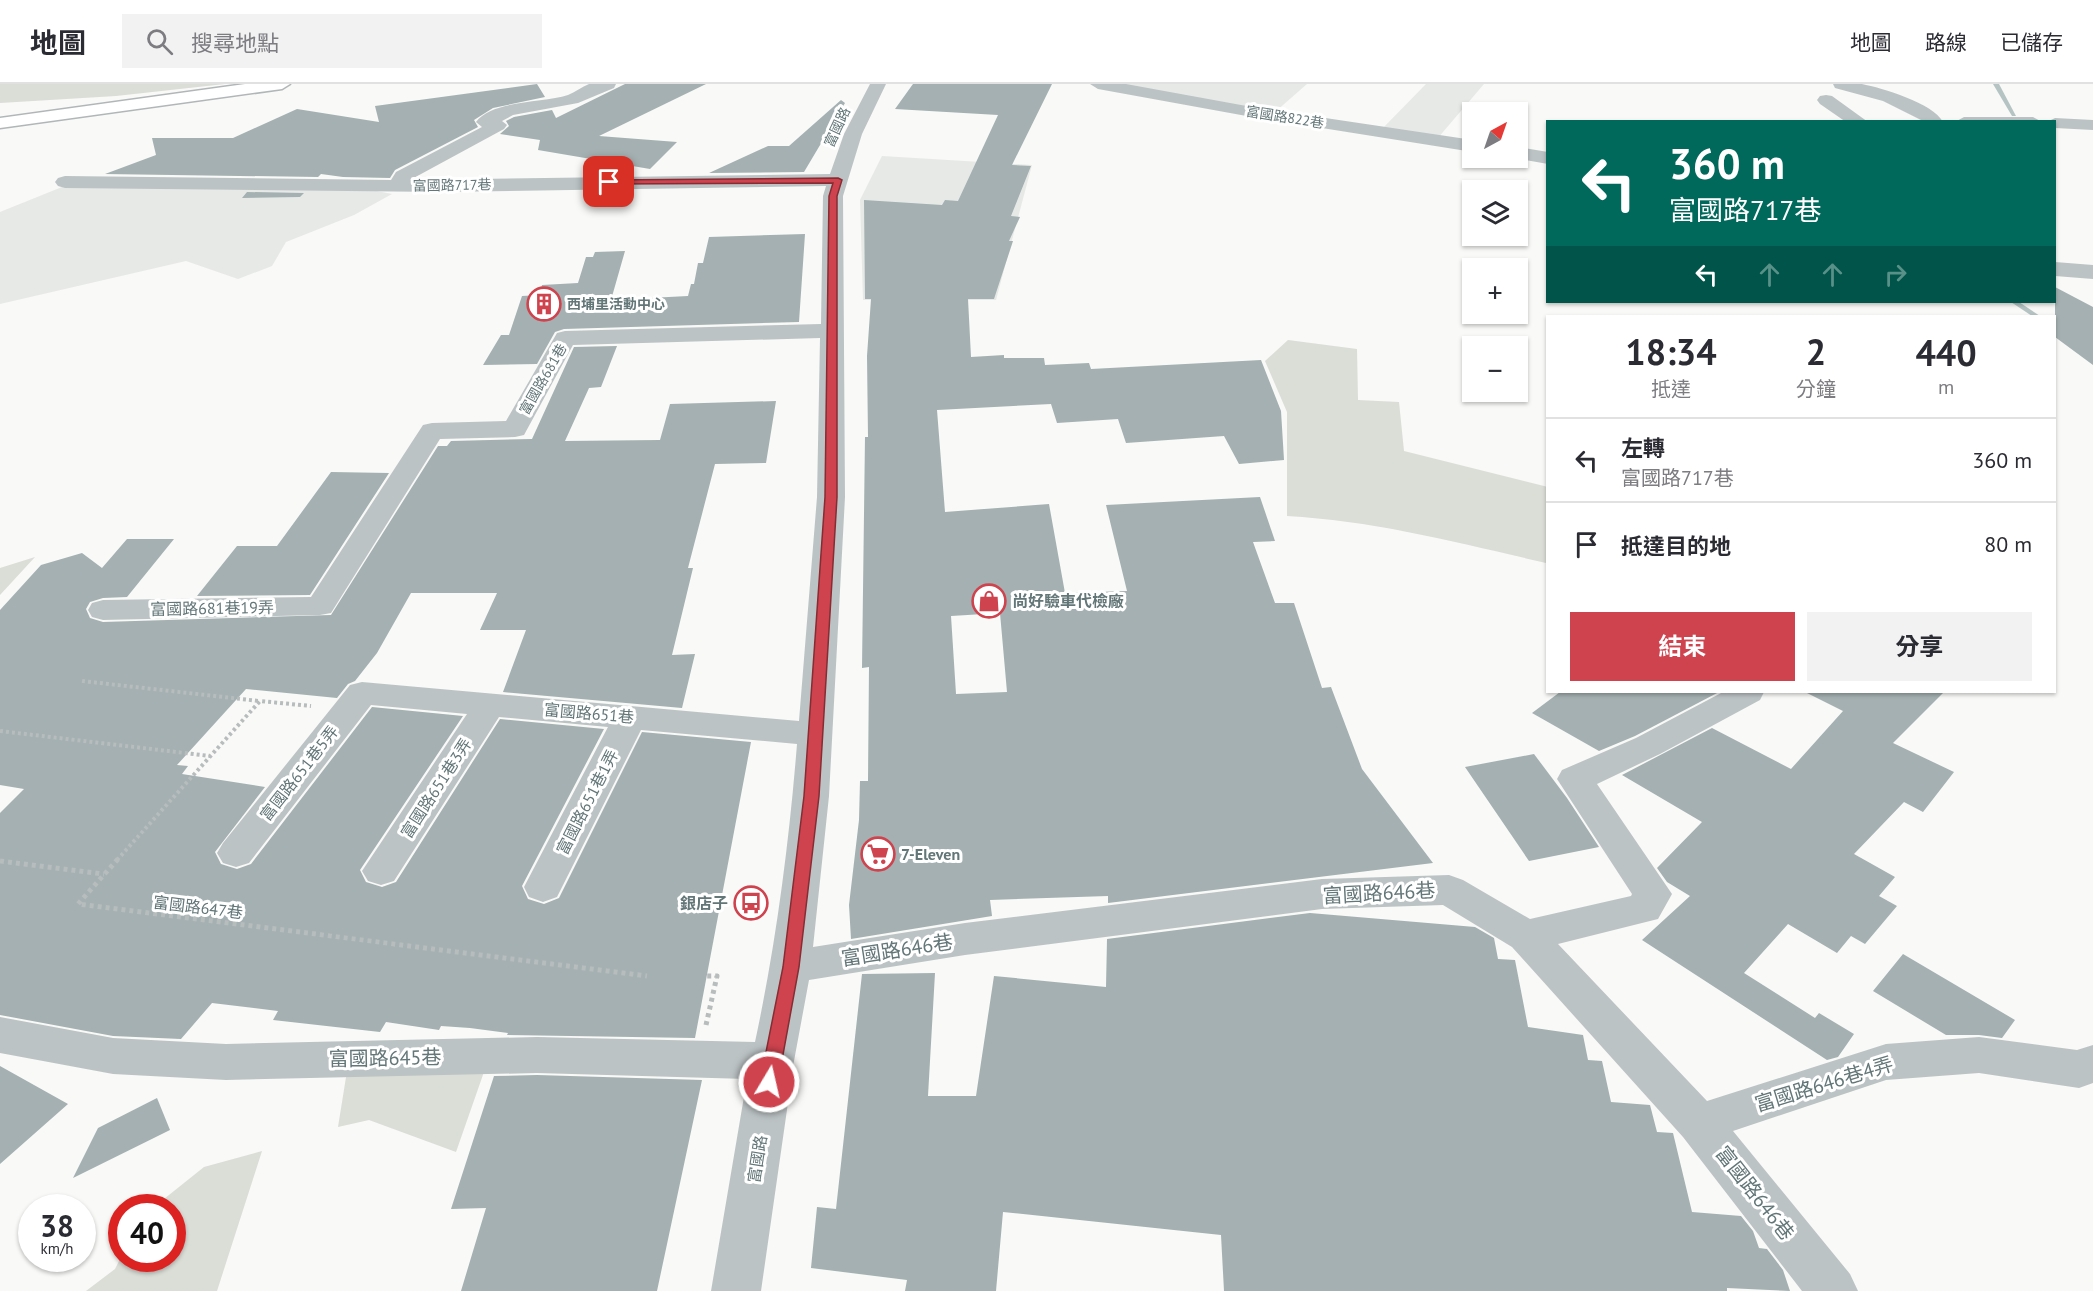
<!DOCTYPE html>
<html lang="zh-TW">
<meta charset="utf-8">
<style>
body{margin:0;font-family:"PT Sans","Noto Sans TC",sans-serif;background:#f2f2f3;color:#2b2b33;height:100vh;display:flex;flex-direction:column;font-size:22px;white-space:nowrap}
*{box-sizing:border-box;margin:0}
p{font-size:20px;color:#7c7c81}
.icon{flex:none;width:33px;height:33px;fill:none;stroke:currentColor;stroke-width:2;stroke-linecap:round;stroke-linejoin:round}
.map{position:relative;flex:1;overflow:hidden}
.side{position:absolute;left:1546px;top:231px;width:510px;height:378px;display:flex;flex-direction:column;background:#fff;border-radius:0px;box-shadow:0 2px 4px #0004}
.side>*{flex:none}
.banner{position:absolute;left:1546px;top:36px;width:510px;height:183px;border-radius:0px;box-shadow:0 2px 4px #0004;background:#00695c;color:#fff;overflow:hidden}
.needle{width:39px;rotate:40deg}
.tools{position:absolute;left:1462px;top:18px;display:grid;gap:12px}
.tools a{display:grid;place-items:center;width:66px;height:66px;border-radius:0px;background:#fff;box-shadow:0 2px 4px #0004;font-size:30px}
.speed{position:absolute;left:18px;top:1110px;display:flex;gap:12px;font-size:30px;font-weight:700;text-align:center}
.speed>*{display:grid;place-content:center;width:78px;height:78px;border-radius:50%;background:#fff;box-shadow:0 2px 4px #0004;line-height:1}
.speed small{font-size:15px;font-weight:400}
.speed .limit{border:9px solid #d22;background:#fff;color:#111}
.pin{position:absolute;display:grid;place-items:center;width:51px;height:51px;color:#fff;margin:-26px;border-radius:12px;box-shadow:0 3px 9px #0006}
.me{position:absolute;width:66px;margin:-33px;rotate:9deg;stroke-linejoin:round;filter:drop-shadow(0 0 4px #0008)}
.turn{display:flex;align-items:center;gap:21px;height:126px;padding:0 24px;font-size:27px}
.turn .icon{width:78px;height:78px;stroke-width:2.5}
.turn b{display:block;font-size:42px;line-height:51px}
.lanes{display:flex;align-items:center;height:57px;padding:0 24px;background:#0003;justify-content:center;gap:30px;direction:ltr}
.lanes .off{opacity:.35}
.eta{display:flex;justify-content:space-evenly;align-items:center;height:102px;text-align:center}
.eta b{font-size:36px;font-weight:700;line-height:42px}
.action{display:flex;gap:12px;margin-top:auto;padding:12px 24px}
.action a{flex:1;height:69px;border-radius:0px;background:#ce434e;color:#fff;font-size:24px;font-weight:700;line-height:69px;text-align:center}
.action a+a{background:#f2f2f3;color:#2b2b33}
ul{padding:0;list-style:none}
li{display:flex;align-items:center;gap:18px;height:84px;padding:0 24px;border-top:2px solid #e1e1e2}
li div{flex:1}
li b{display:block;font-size:22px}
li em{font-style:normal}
header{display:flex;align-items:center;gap:36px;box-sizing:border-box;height:84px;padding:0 30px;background:#fff;border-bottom:2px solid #e1e1e2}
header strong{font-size:28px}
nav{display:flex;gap:33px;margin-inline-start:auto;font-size:21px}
.search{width:420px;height:54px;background:#f2f2f3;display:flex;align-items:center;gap:15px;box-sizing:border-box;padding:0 21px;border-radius:0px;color:#7c7c81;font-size:22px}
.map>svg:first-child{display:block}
</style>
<header>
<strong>地圖</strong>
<div class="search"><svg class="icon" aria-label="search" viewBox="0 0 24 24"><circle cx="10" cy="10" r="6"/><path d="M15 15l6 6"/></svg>搜尋地點</div>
<nav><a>地圖</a><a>路線</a><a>已儲存</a></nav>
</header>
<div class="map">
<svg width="2093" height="1207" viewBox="0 0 2093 1207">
<rect width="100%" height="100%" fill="#f9f9f7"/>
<path fill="#e7e9e7" d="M1118,0h189l-32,28z
M1426,0h58l-47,55 -55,-10z
M882,72l150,9 -36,135h-133l-3,-100z
M67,101l305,5 20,4 -38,21 -68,27 -14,24 -34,13 -52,-18 -186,43v-92z"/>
<path fill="#dbddd7" d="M0,0h225l-109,12 -116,7z
M1288,256l69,9 1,51 41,2 5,49 144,36v72l-2,4c-87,-20 -170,-42 -259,-47v-104l-22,-51z
M35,473l-35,38v-27z
M485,985l-29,83 -87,-32 -31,7 9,-56z
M262,1067l-45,140h-131l29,-22 6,-12 51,1v-50l-18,-1 50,-40z"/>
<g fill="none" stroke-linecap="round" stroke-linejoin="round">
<path fill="#b5c4c3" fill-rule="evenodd" d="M1993,0h6l17,32h-4z
M2011,218h8l21,14h-8z"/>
</g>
<path fill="#a4b0b1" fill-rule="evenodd" d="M537,0l8,13 -52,11 -19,12 4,7 -83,43 -5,8 -47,-1 -22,-3 -3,3 -213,-3 51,-19 -4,-17h81l64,-29 82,13 -4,-16z
M625,0h81l-107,52 78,6 -27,27 -112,-19 2,-10 -40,-6 9,-8 -3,-5 8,-4 38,-7 4,8z
M913,0h139l-40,81 19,1 -20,50 9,1 -11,24h4l-19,58h-26l3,58 33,-2v3h40l1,7 44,-2 2,6 170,-9 20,51 3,49 -45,4 -15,-28 -98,7 -8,-24 -61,4 -6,-19 -114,6 8,102 104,-8 16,89 62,-2 -21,-86 154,-8 15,44 -22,1 22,61h19l28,85 9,-1 31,82 71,94 -325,40v-7l-118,4 2,16 -141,23 -2,-34 10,-85 1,-39h8l1,-114 -7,1 3,-231h3l-1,-81 4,-57h-6l-1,-99 78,5 3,-5 13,1 40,-86 -103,-6zM1000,529l7,79 -51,2 -5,-78z
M841,16l4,3 -41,69 -95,1 59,-27h21z
M247,108l57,1 -4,4 -58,1z
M805,150l-6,88 -235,7 -9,3 -18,32 -54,1 18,-30h8l13,-39 17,-1 3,-10 36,-2 8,-26h7l2,-5 30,-1 -14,49 77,-4 3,-12h3l4,-21h5l6,-26z
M2055,203l38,20v58l-38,-28z
M617,262l-16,41 -12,1 -24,53 95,-1 10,-36 106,-3 -10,62 -51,1 -27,104h5l-21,87 23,-1 -13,54 -179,-16 23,-62h-46l17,-37h-86l-34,60 -22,28 -7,3 -11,14 -91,-9 -69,76 11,1 -6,8 83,13 -50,65 6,12 16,5 14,-5 121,-157 91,9 -103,154 6,12 16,5 14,-5 104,-163 104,10 -82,157 6,13 16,5 15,-6 83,-166 109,10 -56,296 -188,-3 1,-2 -38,-5 -29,-2 -2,4 -53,-8 -6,10 -107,-12 5,-9 -66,-8 -31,36 -68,-3 -113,-21v-202l24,-24 -24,-4v-175l41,-45 41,-12 20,15 25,-29h47l-47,58 -24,1 -13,4 -4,7 4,9 13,4 228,-7 107,-169h9l4,-5 81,-2 42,-92z
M331,388l58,1 -79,122 -113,1 40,-50h40z
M1560,608h159l-84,44 -36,15 -67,-38z
M1805,608h139l-51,51 61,29 -31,40 -19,-10 -50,52 41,23 -16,19 18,10 -32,38 -14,-8 -14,17 -49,-29 -44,49 71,45 4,-5 35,21 -16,23 -11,3 -185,-120 48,-44 -23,-14 -10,-14 45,-46 -80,-47 90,-47 79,41 52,-58z
M1534,670l33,44 32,49 -70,14 -64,-94z
M1310,829l165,14 19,11 4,21 17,1 13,67 55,8 5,25 14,1 9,41 39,3 7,27 16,1 19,79 49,4 12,15 6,17 8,1 16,21 7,21 -63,-3v3h-503l-3,-56 -218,-23 -7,79h-91l2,-11 -96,-12 6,-61 19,2 26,-235 73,-1 -7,123h48l18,-120 112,11 1,-48z
M1903,870l112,66 -13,18 -23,-3h-33l-73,-44z
M0,982l68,38 -68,60z
M537,991l165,5 -45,211h-196l25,-83 -35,1 43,-133z
M157,1014l13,32 -97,48 25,-50z"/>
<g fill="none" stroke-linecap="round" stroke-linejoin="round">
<defs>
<path id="highway" d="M245,0h45l-8,5 -282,39v-10z"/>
</defs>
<use href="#highway" stroke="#b1b7b8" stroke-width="3"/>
<path stroke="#b7bcbd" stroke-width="4" stroke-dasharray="3 3" stroke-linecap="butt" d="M82,597l177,20
M0,647l210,25
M117,776l143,-159 51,5"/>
<path stroke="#b7bcbd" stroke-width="5" stroke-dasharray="4 4" stroke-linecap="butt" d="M118,775l-40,45 569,72
M0,777l104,13
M706,941l11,-49h-10"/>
<path fill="#bcc3c4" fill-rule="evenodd" d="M589,0h27l-2,4 -36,15 -65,12 -11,6 5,4 -3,4 -94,51 420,-6 14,-40 26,-50h16l-24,50 -19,62 2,301 -16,299 -16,151 152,-24 357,-44 127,-4 14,5 67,39 101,-23 1,-2 -75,-115 5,-9 74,-32 87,-46h41l-4,8 -100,54 -63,30 75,110 -14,25 -100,25 149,157 179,-57 93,-7 98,13 16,-5v38l-14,5 -100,-15 -93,7 -153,51 117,143 8,17h-56l-119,-154 -171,-190 -69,-42 -121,4 -357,46 -156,25 -15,81 -33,230h-50l36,-212 -210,-6 -311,7 -113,-6 -113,-21v-36l113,21 113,6 311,-7 218,5c21,-98 34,-198 42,-298l-156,-14 -84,167 -14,5 -14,-5 -5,-10 84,-160 -109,-10 -105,164 -13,4 -13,-4 -6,-10 105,-157 -96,-9 -122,158 -13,4 -13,-4 -6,-10 6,-10 127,-158 12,-3 437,39 18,-224 3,-159 -247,7 -49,90 -9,2 -75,2 -109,174 -11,2 -217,5 -11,-3 -4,-7 4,-7 11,-3 208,-3 112,-172 9,-2 74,-2 51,-88 8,-2 256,-7 2,-128 3,-10 -385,6 -376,-4 -7,-2 -3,-4 3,-4 7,-2 326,4 5,-8 86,-45 -6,-5c16,-22 67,-19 92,-27 7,-3 14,-8 21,-11z
M1090,0h36l126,23 221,33v12l-221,-35 -154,-28z
M1833,0c9,0 19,0 29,0 20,4 71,19 81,38h-18l-42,-21 -48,-13z
M1826,11l6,1 36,26h-22l-26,-18 -3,-4 3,-4z
M1964,33h69l9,5h-87z
M2055,34l38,2v10l-38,-2v-6h-8z
M1518,63l30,5v12l-34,-6h4z
M2055,178l38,3v14l-38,-3z"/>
<use href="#highway" fill="#fff" fill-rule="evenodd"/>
</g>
<path fill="#ce434e" stroke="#862c33" stroke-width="1.5" d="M838,94l4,2 -5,16v301l-18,299 -20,171 -21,115 -3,5 -6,2 -7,-2 -2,-5 23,-115 21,-171 21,-299 4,-301 4,-13 -224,1 -4,-2 4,-2z"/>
<defs>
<symbol id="building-ring" viewBox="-11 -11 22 22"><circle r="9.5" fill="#fff" stroke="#ce434e" stroke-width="1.5"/><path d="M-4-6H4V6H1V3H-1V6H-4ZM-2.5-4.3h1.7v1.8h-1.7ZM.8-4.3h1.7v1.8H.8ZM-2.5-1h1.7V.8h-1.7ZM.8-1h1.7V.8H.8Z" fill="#ce434e"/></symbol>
<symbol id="shop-ring" viewBox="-11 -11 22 22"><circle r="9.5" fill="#fff" stroke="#ce434e" stroke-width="1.5"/><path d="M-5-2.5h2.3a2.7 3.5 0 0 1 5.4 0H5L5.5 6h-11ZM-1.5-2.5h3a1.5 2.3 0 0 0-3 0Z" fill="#ce434e"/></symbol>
<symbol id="supermarket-ring" viewBox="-11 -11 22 22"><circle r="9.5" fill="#fff" stroke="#ce434e" stroke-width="1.5"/><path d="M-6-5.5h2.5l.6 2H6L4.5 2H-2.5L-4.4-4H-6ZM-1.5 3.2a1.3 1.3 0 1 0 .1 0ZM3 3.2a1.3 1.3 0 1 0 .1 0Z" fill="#ce434e"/></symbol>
<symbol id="bus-ring" viewBox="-11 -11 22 22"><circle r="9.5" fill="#fff" stroke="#ce434e" stroke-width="1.5"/><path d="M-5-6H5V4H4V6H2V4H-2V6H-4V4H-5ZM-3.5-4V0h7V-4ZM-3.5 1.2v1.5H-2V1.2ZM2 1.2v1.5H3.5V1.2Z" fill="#ce434e"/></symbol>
</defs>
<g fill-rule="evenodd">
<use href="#building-ring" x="525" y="201" width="38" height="38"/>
<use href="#shop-ring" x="970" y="498" width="38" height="38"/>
<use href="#supermarket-ring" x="859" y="751" width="38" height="38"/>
<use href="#bus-ring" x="732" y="800" width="38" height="38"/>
</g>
<g text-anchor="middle" stroke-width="6" stroke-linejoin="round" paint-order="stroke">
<g font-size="14" fill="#637678" stroke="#fff">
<text transform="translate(1285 33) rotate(9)" y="5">富國路822巷</text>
<text transform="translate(837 43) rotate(-65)" y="5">富國路</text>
<text transform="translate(452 101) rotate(-1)" y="5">富國路717巷</text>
<text transform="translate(543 295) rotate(-60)" y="5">富國路681巷</text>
</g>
<g font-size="14" font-weight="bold" fill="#637678" stroke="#fff" text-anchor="start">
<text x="567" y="225">西埔里活動中心</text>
</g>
<g font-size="16" font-weight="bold" fill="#637678" stroke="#fff" text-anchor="start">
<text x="1012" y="523">尚好驗車代檢廠</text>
<text x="901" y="776">7-Eleven</text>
<text x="728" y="825" text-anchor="end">銀店子</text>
</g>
<g font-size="16" fill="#637678" stroke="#fff">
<text transform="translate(212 524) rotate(-1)" y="6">富國路681巷19弄</text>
<text transform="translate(589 629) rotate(5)" y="6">富國路651巷</text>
<text transform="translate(299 689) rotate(-52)" y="6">富國路651巷5弄</text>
<text transform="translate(436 704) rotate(-57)" y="6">富國路651巷3弄</text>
<text transform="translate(587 718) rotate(-63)" y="6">富國路651巷1弄</text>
<text transform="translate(198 823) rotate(7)" y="6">富國路647巷</text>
<text transform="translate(757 1075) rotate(-81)" y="6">富國路</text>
</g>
<g font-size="20" fill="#637678" stroke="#fff">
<text transform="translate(1379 809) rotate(-3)" y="7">富國路646巷</text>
<text transform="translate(897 866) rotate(-9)" y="7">富國路646巷</text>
<text transform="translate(385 974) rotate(-1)" y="7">富國路645巷</text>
<text transform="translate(1824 1000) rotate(-17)" y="7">富國路646巷4弄</text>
<text transform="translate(1755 1109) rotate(52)" y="7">富國路646巷</text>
</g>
</g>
</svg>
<div class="tools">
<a><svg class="needle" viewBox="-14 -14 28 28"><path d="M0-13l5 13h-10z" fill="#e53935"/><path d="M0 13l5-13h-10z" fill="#7c7c81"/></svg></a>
<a><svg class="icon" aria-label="layers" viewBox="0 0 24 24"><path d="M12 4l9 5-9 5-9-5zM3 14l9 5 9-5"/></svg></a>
<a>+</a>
<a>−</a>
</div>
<div class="speed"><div>38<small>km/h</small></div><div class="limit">40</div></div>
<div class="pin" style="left:609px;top:98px;background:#d93025"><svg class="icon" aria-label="arrive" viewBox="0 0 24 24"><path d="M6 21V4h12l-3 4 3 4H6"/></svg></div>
<svg class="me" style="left:769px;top:998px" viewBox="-20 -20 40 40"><circle r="17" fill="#ce434e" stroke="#fff" stroke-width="3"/><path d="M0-11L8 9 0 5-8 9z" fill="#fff"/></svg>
<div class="banner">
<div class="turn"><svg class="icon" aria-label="left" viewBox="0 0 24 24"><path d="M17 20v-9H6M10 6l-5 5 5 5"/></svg><div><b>360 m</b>富國路717巷</div></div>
<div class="lanes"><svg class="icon" aria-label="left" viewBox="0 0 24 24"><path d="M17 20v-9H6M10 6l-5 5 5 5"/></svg><svg class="icon off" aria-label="ahead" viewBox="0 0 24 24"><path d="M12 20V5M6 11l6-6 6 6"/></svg><svg class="icon off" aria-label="ahead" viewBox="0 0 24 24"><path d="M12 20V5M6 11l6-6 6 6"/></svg><svg class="icon off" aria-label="right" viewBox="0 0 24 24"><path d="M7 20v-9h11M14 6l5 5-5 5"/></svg></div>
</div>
<section class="side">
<div class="eta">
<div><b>18:34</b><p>抵達</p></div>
<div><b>2</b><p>分鐘</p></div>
<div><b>440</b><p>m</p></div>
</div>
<ul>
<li><svg class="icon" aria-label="left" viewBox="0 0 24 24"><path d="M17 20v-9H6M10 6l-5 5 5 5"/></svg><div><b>左轉</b><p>富國路717巷</p></div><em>360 m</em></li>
<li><svg class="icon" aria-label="arrive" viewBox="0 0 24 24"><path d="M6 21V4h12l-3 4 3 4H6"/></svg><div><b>抵達目的地</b></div><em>80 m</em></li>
</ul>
<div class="action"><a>結束</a><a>分享</a></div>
</section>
</div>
